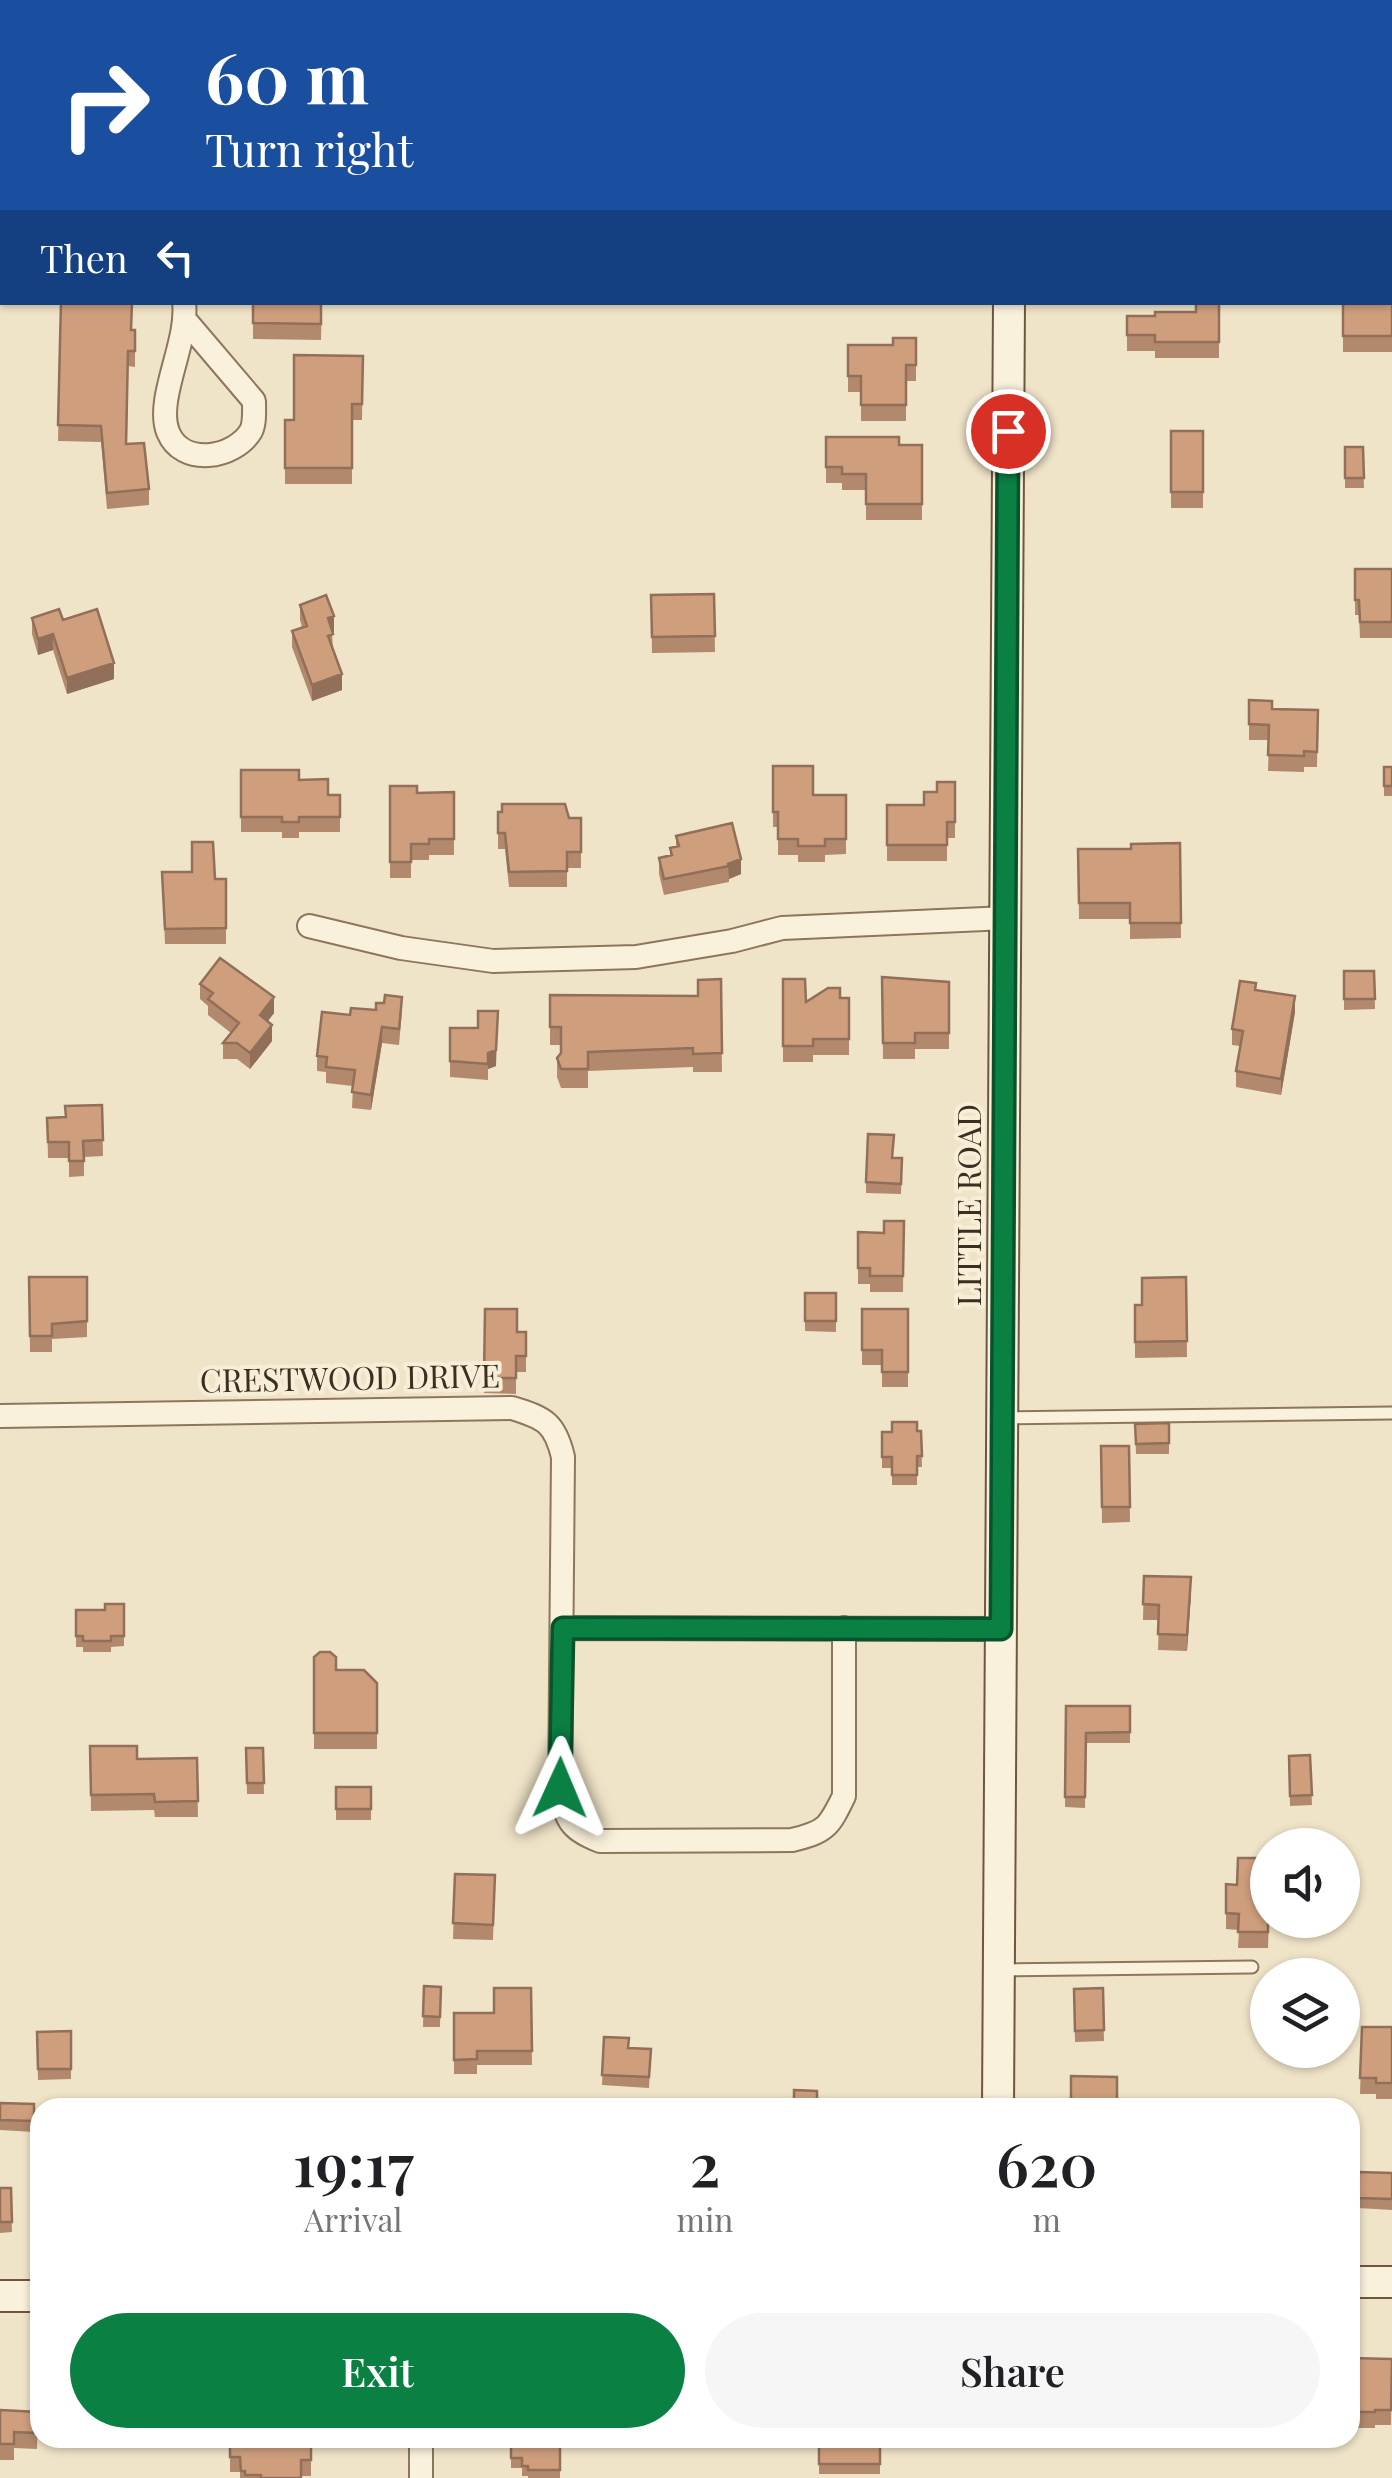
<!DOCTYPE html>
<style>
body{margin:0;font-family:"Playfair Display",serif;background:#f6f6f6;color:#202124;height:100vh;display:flex;flex-direction:column;font-size:38px;white-space:nowrap}
*{box-sizing:border-box;margin:0}
p{font-size:32px;color:#757577}
.icon{flex:none;width:55px;height:55px;fill:none;stroke:currentColor;stroke-width:2;stroke-linecap:round;stroke-linejoin:round}
.map{position:relative;flex:1;overflow:hidden}
.side{position:absolute;left:30px;top:2098px;width:1330px;height:350px;display:flex;flex-direction:column;background:#fff;border-radius:30px;box-shadow:0 2px 8px #0004}
.side>*{flex:none}
.hud{position:absolute;left:0px;top:0px;width:1392px;height:305px;box-shadow:0 2px 8px #0004;background:#1a4fa0;color:#fff;overflow:hidden}
.controls{position:absolute;left:1250px;top:1828px;display:grid;gap:20px}
.controls a{display:grid;place-items:center;width:110px;height:110px;border-radius:50%;background:#fff;box-shadow:0 2px 8px #0004;font-size:50px}
.pin{position:absolute;display:grid;place-items:center;width:85px;height:85px;color:#fff;margin:-42px;border:5px solid #fff;border-radius:50%;box-shadow:0 2px 10px #0007}
.me{position:absolute;width:110px;margin:-55px;rotate:1deg;stroke-linejoin:round;filter:drop-shadow(0 0 8px #0008)}
.turn{display:flex;align-items:center;gap:35px;height:210px;padding:0 40px;font-size:45px}
.turn .icon{width:130px;height:130px;stroke-width:2.5}
.turn b{display:block;font-size:70px;line-height:85px}
.then{display:flex;align-items:center;height:95px;padding:0 40px;background:#0003;gap:20px;font-size:38px}
.eta{display:flex;justify-content:space-evenly;align-items:center;height:170px;text-align:center}
.eta b{font-size:60px;font-weight:600;line-height:70px}
.action{display:flex;gap:20px;margin-top:auto;padding:20px 40px}
.action a{flex:1;height:115px;border-radius:60px;background:#0b8043;color:#fff;font-size:40px;font-weight:600;line-height:115px;text-align:center}
.action a+a{background:#f6f6f6;color:#202124}
.map>svg:first-child{display:block}
</style>
<div class="map">
<svg width="1392" height="2478" viewBox="0 0 1392 2478">
<rect width="100%" height="100%" fill="#f0e4c8"/>
<g fill="none" stroke-linecap="round" stroke-linejoin="round">
<defs>
<path id="lane" d="M1003,1418l389,-5
M1003,1970l249,-3"/>
<path id="street" d="M180,0v2
M417,0l2,2
M1390,243h2
M184,302c5,40 -29,97 -16,130 14,35 66,27 83,-1 4,-8 3,-20 3,-30l-68,-80
M309,926l92,22 92,13 143,-4 96,-16 50,-13 225,-10
M0,1416l512,-8c33,10 43,15 51,49l-3,330c6,33 9,42 40,54l192,-1c34,-8 37,-13 52,-44v-168
M563,1628l438,1
M421,2438v40"/>
<path id="secondary" d="M1010,2v-2
M998,2108l11,-1806
M1350,2282h42
M0,2296h40"/>
</defs>
<use href="#lane" stroke="#8d765c" stroke-width="15"/>
<use href="#street" stroke="#8d765c" stroke-width="26"/>
<use href="#secondary" stroke="#6f573f" stroke-width="34"/>
<use href="#lane" stroke="#faf1dc" stroke-width="11"/>
<use href="#street" stroke="#faf1dc" stroke-width="22"/>
<use href="#secondary" stroke="#faf1dc" stroke-width="30"/>
</g>
<path fill="#b2896c" d="M61,302l71,28h3v37l-7,-1 -1,78 22,45v16l-42,4 -6,-67 -43,-1z
M253,302h69l-1,38 -68,-1z
M1392,302v50h-49v-48z
M1219,303v55h-64v-7h-28v-35h28l41,-4z
M916,338v43h-10v40h-45v-29h-13v-47h45z
M363,356l-1,64h-10v64h-67v-64h9z
M1171,431h32v77h-32z
M826,437l73,8h23v75h-56v-30h-24v-7h-16z
M1345,447h18l1,41h-19z
M1355,569h37v69h-32l-1,-23h-4z
M714,594l1,58 -63,1 -1,-58z
M300,605l34,27h-2l1,18 9,40 -30,11 -20,-54v-16l10,-4 -2,-7z
M32,618l82,61 -47,15 -14,-44 -15,5 -6,-21z
M1249,700l23,9 46,1 -1,57h-13v5l-36,-1 1,-31h-20z
M773,766l40,29h33v59l-21,1v7h-27v-7h-20v-28h-5z
M1384,767h8v29h-8z
M241,770l58,10 29,15h12v37h-41v6h-17v-6h-41z
M955,782v56h-8v23h-60v-56h37l13,-13z
M390,786l27,7 37,-1v63h-25v5h-18v18h-21z
M498,812l83,6v50h-14v19h-58l-4,-38h-7z
M676,836l65,38 -12,5v3l-65,13 -5,-21v-16l11,-2v-8l6,-1z
M1180,843l1,95 -51,1v-20h-51l-1,-70h53z
M162,872l64,7v65h-61z
M1344,971h30l1,38 -31,1z
M882,977l67,5v67h-34v10h-32z
M721,979l1,93h-29v-5l-105,4v17h-27l-4,-11v-19l4,-5v-8h-11v-50l148,1z
M783,979l23,23 43,-4v57h-36v7h-30z
M200,984l74,29 -6,8 4,20 -22,28 -13,-10h-14v-16l8,-10 -23,-18v-9l-8,-7z
M1256,990l39,22 -14,83 -45,-8v-16l4,-25 -8,-1v-16z
M402,1012l-3,33 -17,-2 -11,67 -19,-2 1,-22 -27,-3v-11l-9,-1v-15l33,-41z
M450,1028l46,38 -8,3v11l-38,-3z
M102,1105l1,51 -19,1v19l-15,1v-19h-21l-1,-40 19,-1z
M893,1158h9l-1,36 -35,-1v-11z
M904,1221l-1,71h-33v-8h-12v-52l26,1z
M29,1277h58v60l-35,2v13h-22z
M1186,1277l1,80 -52,1v-53h7z
M805,1293h31v39l-31,-1z
M485,1309l32,23 9,16v24h-10v22l-32,-1z
M862,1309h46v78h-26v-22h-20z
M1169,1423v31h-33l-1,-30z
M921,1431l1,36h-5v18h-25v-17h-10v-36z
M1101,1446h28l1,76 -28,1z
M1144,1576l47,17 -4,58 -29,-1 1,-30h-16z
M124,1604v42l-13,1v5h-28v-5h-7v-37h29z
M314,1657l22,13 41,13v66h-63z
M1066,1706h64v37h-44l-1,65 -20,-1z
M90,1746l47,13 60,-1 1,59h-43l-1,-7 -63,1z
M246,1748h17l1,46h-17z
M1310,1755l2,50 -22,1 -1,-50z
M336,1787h35v33h-35z
M455,1874l40,1 -2,65 -40,-1z
M1226,1884l42,36h10h-9l-1,28h-30l1,-18 -13,-1z
M424,1986l17,1 -1,40h-17z
M531,1988l1,77h-55v9h-23v-61h40z
M1103,1988l1,53 -29,1 -1,-53z
M1362,2027h30v72h-16v-5h-16z
M71,2031v48l-33,1 -1,-48z
M604,2037l24,11 23,1 -2,39 -47,-3z
M0,2103l34,1v28l-34,-2z
M1359,2172l33,1v37l-34,-2z
M0,2188h11l1,44 -12,1z
M1350,2358l42,1 -1,66h-16v3h-25z
M0,2410l38,2 -1,37 -23,-1v12h-14z
M511,2438l49,1v39h-32v-2h-6v-8h-11z
M880,2438v36h-61v-33h38z
M230,2440h81v36h-10v2h-61v-6h-10z"/>
<path fill="#916f58" d="M334,616v16l-6,2v-16z
M53,634v16l-15,5v-16z
M114,663v16l-47,15v-16z
M342,674v16l-30,11v-16z
M741,859v15l-12,5 -1,-15z
M1295,996v16l-14,83v-16z
M274,997v16l-14,18v-16z
M498,1011l-2,55 -8,3v-16z
M272,1025v16l-22,28v-16z
M382,1027v16l-11,67v-15z
M1191,1577v16l-4,58v-16z"/>
<path fill="#cf9f7d" stroke="#916f58" stroke-width="2.5" d="M464,0h72v2h-72z
M1126,0h39v2h-39z
M1390,79h2v52h-2z
M61,302h71l-1,28h4v21h-7l-2,93 18,-1 5,46 -42,4 -6,-67 -43,-1z
M253,302h68v22l-68,-1z
M1392,302v34h-49v-32z
M1196,303h23v39h-64v-7h-28v-19h28v-4h41z
M893,338h23v27h-10v40h-45v-29h-13v-31h45z
M294,355l69,1 -1,48h-10v64h-67v-48h9z
M1171,431h32v61h-32z
M826,437h73v8h23v59h-56v-30h-24v-7h-16z
M1345,447h18l1,31h-19z
M1355,569h37v53h-32l-1,-22h-4z
M714,594l1,42 -63,1 -1,-42z
M326,595l8,21 -6,2 5,16 -5,2 14,38 -30,11 -20,-54 15,-5 -7,-21z
M59,609l4,11 34,-11 17,54 -47,15 -14,-44 -15,5 -6,-21z
M1249,700l23,1v8l46,1 -1,42 -13,-1v5l-36,-1 1,-30 -20,-1z
M773,766h40v29h33v44h-21v7h-27v-7h-20v-27h-5z
M1384,767h8v19h-8z
M241,770h58v10l29,-1v16h12v22h-41v5h-17v-5h-41z
M937,782h18v40h-8v23h-60v-40h37v-13h13z
M390,786h27v7l37,-1v47h-25v5h-18v18h-21z
M502,804h63l4,14h12v34h-14v19l-58,1 -4,-39h-7v-21h4z
M732,823l9,36 -13,5 1,2 -65,13 -5,-21 13,-3 -2,-7 9,-2 -3,-10z
M192,842h21l2,37h11v49l-61,1 -3,-57h30z
M1180,843l1,80h-51v-20h-51l-1,-54h53v-5z
M220,958l54,39 -14,18 12,10 -22,28 -13,-10h-14l16,-20 -31,-24 5,-6 -13,-9z
M1344,971h30l1,28h-31z
M882,977l67,5v51h-34v10h-32z
M721,979l1,74 -29,1v-6l-105,4v17h-27l-4,-11 4,-5v-26h-11v-32l148,1v-16z
M783,979h22l1,23 22,-14h12v10h9v41h-36v7h-30z
M1240,981l16,2 -1,7 40,6 -14,83 -45,-8 7,-40 -11,-2z
M385,995l17,2 -3,32 -17,-2 -11,68 -19,-3 3,-22 -29,-3 1,-10 -10,-1 5,-44 28,3 1,-7 25,2v-7h8z
M478,1011h20l-2,39 -8,3v11l-38,-3v-33h28z
M102,1105l1,35 -20,1 1,20h-15v-19h-21l-1,-24 19,-1 -1,-11z
M868,1134l26,1 -2,23h10l-1,26 -35,-2z
M884,1221h20l-1,55h-33v-8h-12v-36l26,1z
M29,1277h58v44l-35,3v12h-22z
M1186,1277l1,64 -52,1v-37h7v-27z
M805,1293h31v28h-31z
M485,1309h32v23h9v24h-10v22h-32z
M862,1309h46v63h-26v-22h-20z
M892,1422h25v9h4l1,25h-5v19h-25v-18h-10v-25h10z
M1169,1423v20l-33,1 -1,-20z
M1101,1446h28l1,61h-28z
M1144,1576l47,1 -4,58 -29,-1 1,-29 -16,-1z
M105,1604h19v32h-13v5h-28v-5h-7v-26h29z
M320,1652h10l6,5v13h28l13,13v50h-63v-76z
M1066,1706h64v26l-44,1 -1,64h-20z
M90,1746h47v13l60,-1 1,43 -43,1 -1,-8 -63,1z
M246,1748h17l1,35h-17z
M1310,1755l2,40 -22,1 -1,-40z
M336,1787h35v22h-35z
M1238,1858h30v74h-30l1,-18 -13,-1v-29l11,1z
M455,1874l40,1 -2,50 -40,-2z
M424,1986l17,1 -1,30 -17,-1z
M494,1988h37l1,63h-55v8l-23,1v-47h40z
M1103,1988l1,42 -29,1 -1,-42z
M1362,2027h30v56h-16v-5h-16z
M71,2031v38h-33l-1,-37z
M604,2037l25,1 -1,10 23,1 -2,28 -47,-2z
M1071,2076l46,1v31h-46z
M794,2090l23,1v17h-23z
M0,2103l34,1v17l-34,-1z
M1359,2172l33,1v26l-34,-1z
M0,2188h11l1,34h-12z
M1350,2358l42,1 -1,51h-16v2h-25z
M0,2410l38,2 -1,21 -23,-1v12h-14z
M511,2438l49,1v31h-32v-4h-6v-8h-11z
M857,2438h23v26h-61v-23h38z
M230,2440h81v20h-10v18h-40v-3h-16v-4h-4l-1,-14h-10z"/>
<g fill="none" stroke-linecap="round" stroke-linejoin="round">
<defs>
<path id="route" d="M560,1788l3,-160 438,1 7,-1198"/>
</defs>
<use href="#route" stroke="#07532c" stroke-width="25"/>
<use href="#route" stroke="#0b8043" stroke-width="18"/>
</g>
<g text-anchor="middle" stroke-width="8" stroke-linejoin="round" paint-order="stroke">
<g font-size="32" fill="#3d2e20" stroke="#f7eed8">
<text transform="translate(970 1205) rotate(-90)" y="11">LITTLE ROAD</text>
<text transform="translate(350 1379) rotate(-1)" y="11">CRESTWOOD DRIVE</text>
</g>
</g>
</svg>
<div class="controls">
<a><svg class="icon" aria-label="sound" viewBox="0 0 24 24"><path d="M4 9h4l5-4v14l-5-4H4zM17 9q2 3 0 6"/></svg></a>
<a><svg class="icon" aria-label="layers" viewBox="0 0 24 24"><path d="M12 4l9 5-9 5-9-5zM3 14l9 5 9-5"/></svg></a>
</div>
<div class="pin" style="left:1008px;top:431px;background:#d93025"><svg class="icon" aria-label="arrive" viewBox="0 0 24 24"><path d="M6 21V4h12l-3 4 3 4H6"/></svg></div>
<svg class="me" style="left:560px;top:1788px" viewBox="-20 -20 40 40"><path d="M0-17L14 15 0 8-14 15z" fill="#0b8043" stroke="#fff" stroke-width="4"/></svg>
<div class="hud">
<div class="turn"><svg class="icon" aria-label="right" viewBox="0 0 24 24"><path d="M7 20v-9h11M14 6l5 5-5 5"/></svg><div><b>60 m</b>Turn right</div></div>
<div class="then">Then<svg class="icon" aria-label="left" viewBox="0 0 24 24"><path d="M17 20v-9H6M10 6l-5 5 5 5"/></svg></div>
</div>
<section class="side">
<div class="eta">
<div><b>19:17</b><p>Arrival</p></div>
<div><b>2</b><p>min</p></div>
<div><b>620</b><p>m</p></div>
</div>
<div class="action"><a>Exit</a><a>Share</a></div>
</section>
</div>
